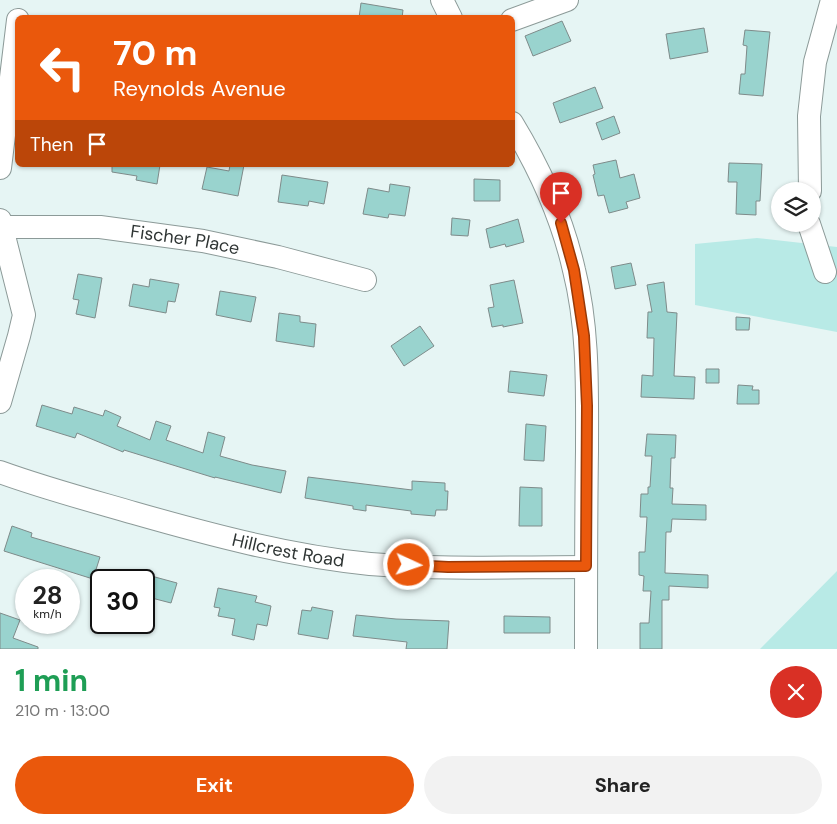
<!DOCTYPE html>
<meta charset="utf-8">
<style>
body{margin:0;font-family:"DM Sans",sans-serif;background:#f2f2f2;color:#222;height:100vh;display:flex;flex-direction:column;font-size:19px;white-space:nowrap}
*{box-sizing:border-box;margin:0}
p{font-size:16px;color:#767676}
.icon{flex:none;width:28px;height:28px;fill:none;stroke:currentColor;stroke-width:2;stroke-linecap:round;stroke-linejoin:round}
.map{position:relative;height:649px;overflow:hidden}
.sheet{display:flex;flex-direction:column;background:#fff;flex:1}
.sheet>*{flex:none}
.guide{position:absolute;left:15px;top:15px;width:500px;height:152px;border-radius:8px;box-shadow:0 1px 4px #0004;background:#ea580c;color:#fff;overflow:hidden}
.tools{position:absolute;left:771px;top:182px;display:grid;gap:10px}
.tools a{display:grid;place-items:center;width:50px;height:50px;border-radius:50%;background:#fff;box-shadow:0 1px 4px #0004;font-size:25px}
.speed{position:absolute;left:15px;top:569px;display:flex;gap:10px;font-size:25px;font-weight:700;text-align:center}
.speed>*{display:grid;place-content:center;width:65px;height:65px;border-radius:50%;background:#fff;box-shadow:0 1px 4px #0004;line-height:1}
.speed small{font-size:12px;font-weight:400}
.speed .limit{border:2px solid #111;border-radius:8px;background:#fff;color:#111}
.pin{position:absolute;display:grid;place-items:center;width:42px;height:42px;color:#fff;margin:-51px -21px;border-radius:50% 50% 50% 0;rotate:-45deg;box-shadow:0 0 5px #0007}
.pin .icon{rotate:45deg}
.me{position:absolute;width:55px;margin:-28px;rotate:93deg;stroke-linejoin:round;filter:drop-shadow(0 0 4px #0008)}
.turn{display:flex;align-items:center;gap:18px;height:105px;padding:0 15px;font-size:22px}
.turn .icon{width:65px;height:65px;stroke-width:2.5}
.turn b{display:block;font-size:35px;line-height:42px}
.then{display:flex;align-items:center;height:48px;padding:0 15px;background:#0003;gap:10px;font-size:19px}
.round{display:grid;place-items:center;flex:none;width:52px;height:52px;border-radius:26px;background:#f2f2f2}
.headline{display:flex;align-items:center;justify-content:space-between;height:85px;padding:0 15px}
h1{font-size:30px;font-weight:700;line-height:38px;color:#1e9e55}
.primary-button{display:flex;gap:10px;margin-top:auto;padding:10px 15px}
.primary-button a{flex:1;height:58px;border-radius:30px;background:#ea580c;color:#fff;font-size:20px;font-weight:700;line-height:58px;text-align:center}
.primary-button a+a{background:#f2f2f2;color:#222}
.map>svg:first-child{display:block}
</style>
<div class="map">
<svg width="837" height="649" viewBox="0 0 837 649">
<rect width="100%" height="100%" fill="#e6f5f4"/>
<path fill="#b8eae6" d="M757,238l80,9v85l-142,-27v-61z
M837,571v78h-77z"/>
<path fill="#99d3ce" stroke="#7e8b8a" d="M361,3l42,7 -1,8h-43z
M562,21l9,20 -38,15 -8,-20z
M704,28l4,24 -38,7 -4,-25z
M745,30l25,2 -7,64 -24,-2 2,-20h4l2,-28 -4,-1z
M595,87l8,21 -43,15 -7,-20z
M614,116l6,17 -18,7 -6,-17z
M616,160l4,18 14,-4 6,24 -14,4 2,6 -19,5 -5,-18 -6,1 -5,-21 2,-1 -2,-9z
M729,163l33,1 -2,37h-4v14l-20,-1 1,-32h-9z
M112,165h48l-3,19 -21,-4 1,-4 -25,-4z
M230,165h14l-6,31 -36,-7 5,-22 22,4z
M282,175l46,7 -4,22 -15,-3 -1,5 -30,-4z
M474,179l26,1v21h-26z
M390,184l20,3 -5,29 -16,-2 -1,4 -25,-4 5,-26 21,4z
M452,218l18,2 -2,16 -17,-1z
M518,219l6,23 -18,5 -1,-3 -15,4 -4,-19z
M631,263l5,22 -21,4 -4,-22z
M78,274l24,4 -7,40 -19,-4 3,-14 -6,-1z
M150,279l29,5 -4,18 -7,-1 -2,12 -37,-7 4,-22 16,3z
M514,280l9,43 -20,4v-2l-11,2 -4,-19 6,-1 -4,-22z
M664,282l3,30 10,1 -3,63 21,1 -1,22 -53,-2 1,-22 11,1 1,-38h-7l1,-26h4l-5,-27z
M220,291l36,6 -5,25 -35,-7z
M279,313l21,3v6l16,2 -2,23 -38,-6z
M736,317l14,1 -1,12h-13z
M420,326l14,20 -30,20 -13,-20z
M706,369h13v14h-13z
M510,371l37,4 -3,21 -36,-4z
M738,385l15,1 -1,4h7v14h-22z
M42,405l30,9 2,-7 29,9 2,-6 16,7 -4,9 33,14 6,-19 15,5 -5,14 37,13 5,-21 17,5 -5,19 32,9 34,6 -5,22 -66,-16v1l-91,-28 -1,2 -46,-19 -2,5 -39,-12z
M526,424l20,2 -2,35 -20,-1z
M647,434l29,1 -1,23h-4l-1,30h3l-1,16 34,1v15l-34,-1 -1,13h-5l-1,41 43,2v13l-39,-2v14h-7v49h-22v-26h9l2,-32h-8l1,-15 -5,-1v-23h6l2,-35h-7l1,-23h7v-7h2l2,-31h-7z
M308,477l104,13v-9l33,2v8h3l-1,19h-11l-1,6 -24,-2v-3l-45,-6v6l-13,-2v-3l-48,-8z
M520,487l22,1v38h-23z
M12,526l20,7 -1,4 69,20 -7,22 -89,-28z
M144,574l33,9 -6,20 -27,-7z
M218,588l39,8 -2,6 16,4 -4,20 -10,-2 -3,16 -22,-5 3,-16 -17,-3 2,-8 -6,-1z
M312,607l21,4 -5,28 -30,-5 4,-24 9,1z
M0,613l20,7 -7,18 25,9v2h-38z
M356,615l40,4 53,2 -2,28h-41l1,-7 -54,-6z
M504,616l46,1v16h-46z"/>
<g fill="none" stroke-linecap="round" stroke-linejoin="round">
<defs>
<g id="minor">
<path d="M442,0l9,18"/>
<path d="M512,20l55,-20"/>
<path d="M512,123c28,46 50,94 62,147 15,59 13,121 13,181 -1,66 -1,132 -1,198"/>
<path d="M0,168l18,-148"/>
<path d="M810,191l-1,-75 6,-54 17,-62"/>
<path d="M0,220l24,95 -5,21 -19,66"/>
<path d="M809,224l16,48"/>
<path id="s1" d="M1,227h99l103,14 75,16 87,23"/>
<path id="s2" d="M0,472c44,16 89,28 134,41 77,22 156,43 236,51 72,6 144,3 216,3"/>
</g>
</defs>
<use href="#minor" stroke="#8c9a98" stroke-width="24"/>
<use href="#minor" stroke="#fff" stroke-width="22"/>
</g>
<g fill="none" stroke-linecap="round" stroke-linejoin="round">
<defs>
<path id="route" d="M409,565l39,2 138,-1 1,-160 -3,-70 -10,-66 -13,-47"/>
</defs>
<use href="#route" stroke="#983908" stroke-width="12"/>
<use href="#route" stroke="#ea580c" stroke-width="9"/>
</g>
<g text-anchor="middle" stroke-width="4" stroke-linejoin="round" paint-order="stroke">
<g font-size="18" fill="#2f3534" stroke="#fff">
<text dy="6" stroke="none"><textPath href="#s1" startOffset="185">Fischer Place</textPath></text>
<text dy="6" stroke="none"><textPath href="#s2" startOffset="299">Hillcrest Road</textPath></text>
</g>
</g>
</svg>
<div class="tools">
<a><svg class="icon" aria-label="layers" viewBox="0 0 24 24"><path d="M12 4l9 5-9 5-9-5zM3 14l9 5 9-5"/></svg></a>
</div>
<div class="speed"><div>28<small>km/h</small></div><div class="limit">30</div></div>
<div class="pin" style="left:561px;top:223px;background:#d93025"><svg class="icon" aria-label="arrive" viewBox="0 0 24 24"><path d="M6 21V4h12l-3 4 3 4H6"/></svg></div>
<svg class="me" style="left:409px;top:565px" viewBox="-20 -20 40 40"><circle r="17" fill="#ea580c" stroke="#fff" stroke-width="3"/><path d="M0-11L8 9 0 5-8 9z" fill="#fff"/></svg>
<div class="guide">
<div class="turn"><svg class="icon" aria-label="left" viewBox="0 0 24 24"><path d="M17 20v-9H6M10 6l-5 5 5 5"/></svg><div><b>70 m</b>Reynolds Avenue</div></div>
<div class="then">Then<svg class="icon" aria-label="arrive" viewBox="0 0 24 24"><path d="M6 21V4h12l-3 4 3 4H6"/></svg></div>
</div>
</div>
<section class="sheet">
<div class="headline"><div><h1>1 min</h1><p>210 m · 13:00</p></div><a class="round" style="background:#d93025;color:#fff"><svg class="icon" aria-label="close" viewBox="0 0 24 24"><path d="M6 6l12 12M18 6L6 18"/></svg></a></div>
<div class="primary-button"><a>Exit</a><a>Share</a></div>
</section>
